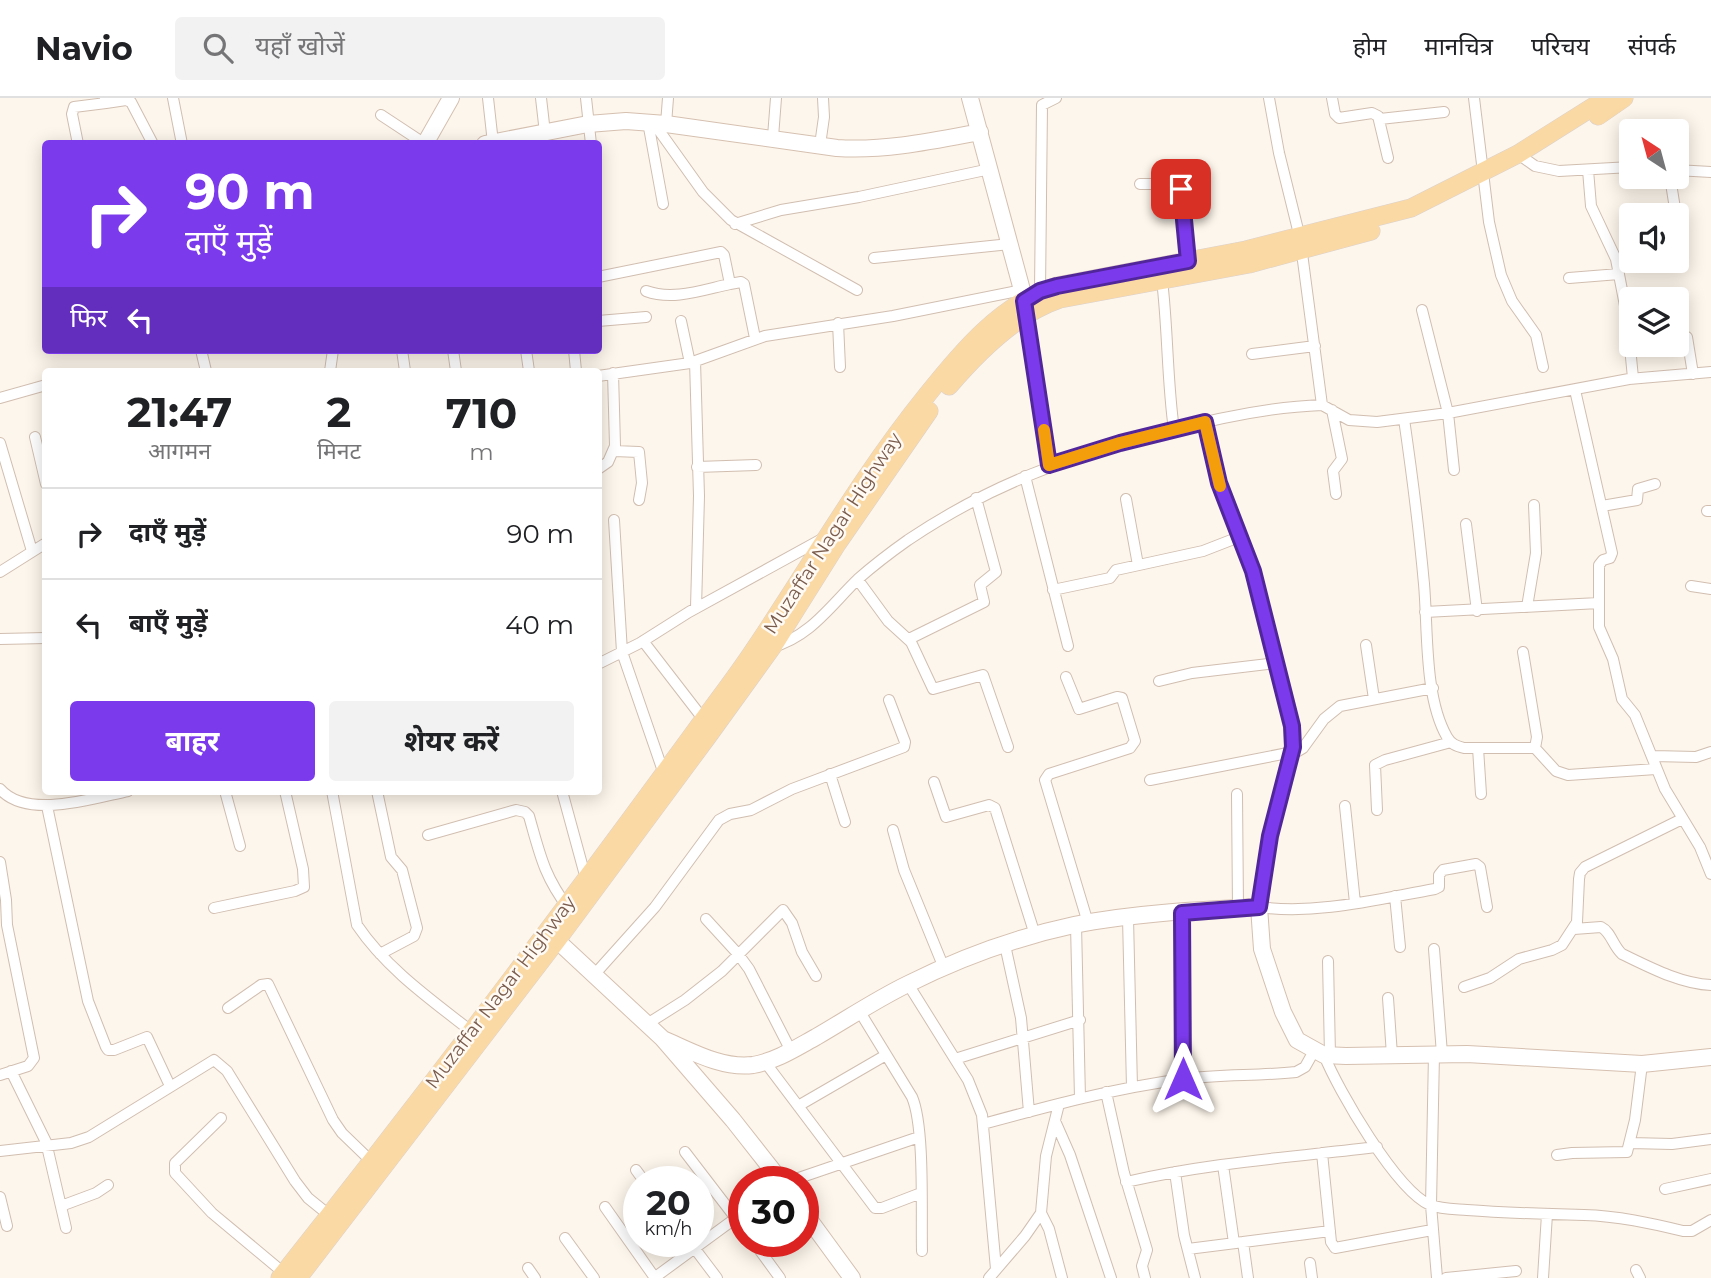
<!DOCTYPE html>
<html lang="hi">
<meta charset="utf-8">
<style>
body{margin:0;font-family:Montserrat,"Noto Sans Devanagari",sans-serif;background:#f2f2f2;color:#202124;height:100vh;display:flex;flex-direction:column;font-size:26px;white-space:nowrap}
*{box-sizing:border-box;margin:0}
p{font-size:23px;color:#757577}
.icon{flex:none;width:38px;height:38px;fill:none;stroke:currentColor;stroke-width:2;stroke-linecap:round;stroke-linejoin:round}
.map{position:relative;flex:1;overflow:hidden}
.panel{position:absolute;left:42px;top:270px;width:560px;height:427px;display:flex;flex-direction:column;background:#fff;border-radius:7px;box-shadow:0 4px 18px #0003}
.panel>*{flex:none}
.guide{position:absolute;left:42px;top:42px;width:560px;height:214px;border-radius:7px;box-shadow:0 4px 18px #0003;background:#7c3aed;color:#fff;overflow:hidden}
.needle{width:46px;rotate:324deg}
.buttons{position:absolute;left:1619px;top:21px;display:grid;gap:14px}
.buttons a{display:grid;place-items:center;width:70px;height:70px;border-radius:7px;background:#fff;box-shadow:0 4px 18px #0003;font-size:35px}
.speed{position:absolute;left:623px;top:1068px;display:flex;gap:14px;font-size:35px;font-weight:700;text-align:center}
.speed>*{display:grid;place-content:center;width:91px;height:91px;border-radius:50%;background:#fff;box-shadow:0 4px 18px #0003;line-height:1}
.speed small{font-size:18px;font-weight:400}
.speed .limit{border:10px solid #d22;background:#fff;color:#111}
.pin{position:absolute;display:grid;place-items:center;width:60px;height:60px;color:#fff;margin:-30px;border-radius:14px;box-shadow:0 4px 10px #0006}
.me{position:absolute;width:77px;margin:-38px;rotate:0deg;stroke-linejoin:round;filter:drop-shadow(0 0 5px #0008)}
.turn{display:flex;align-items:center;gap:24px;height:147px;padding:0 28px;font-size:32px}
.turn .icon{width:91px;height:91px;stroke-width:2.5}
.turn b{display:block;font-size:49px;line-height:60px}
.then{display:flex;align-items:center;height:66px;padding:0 28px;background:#0003;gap:14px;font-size:26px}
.eta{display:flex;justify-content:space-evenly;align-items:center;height:119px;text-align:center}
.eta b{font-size:42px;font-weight:700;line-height:49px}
.cta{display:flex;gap:14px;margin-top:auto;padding:14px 28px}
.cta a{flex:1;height:80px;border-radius:7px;background:#7c3aed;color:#fff;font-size:28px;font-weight:700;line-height:80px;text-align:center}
.cta a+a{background:#f2f2f2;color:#202124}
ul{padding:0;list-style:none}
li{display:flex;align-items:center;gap:21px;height:91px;padding:0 28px;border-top:2px solid #e0e0e0}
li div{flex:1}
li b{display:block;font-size:26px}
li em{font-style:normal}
header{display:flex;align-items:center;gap:42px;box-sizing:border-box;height:98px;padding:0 35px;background:#fff;border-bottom:2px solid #e0e0e0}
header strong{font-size:33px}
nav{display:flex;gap:38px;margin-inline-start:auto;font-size:24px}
.search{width:490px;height:63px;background:#f2f2f2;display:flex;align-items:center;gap:18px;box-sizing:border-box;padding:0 24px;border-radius:7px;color:#757577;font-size:26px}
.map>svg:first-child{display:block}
</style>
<header>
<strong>Navio</strong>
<div class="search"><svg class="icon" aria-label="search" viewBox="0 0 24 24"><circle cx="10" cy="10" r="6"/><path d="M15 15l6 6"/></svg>यहाँ खोजें</div>
<nav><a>होम</a><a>मानचित्र</a><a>परिचय</a><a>संपर्क</a></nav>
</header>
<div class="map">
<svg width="1711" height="1180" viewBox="0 0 1711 1180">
<rect width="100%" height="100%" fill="#fdf6ec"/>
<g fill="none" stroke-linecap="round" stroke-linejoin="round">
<defs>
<path id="street" d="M105,0l1,5 20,-3 5,2 22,42
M173,0l9,46
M488,0l5,45
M541,0l4,35
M586,0l5,46
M1269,0l10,55 21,85 22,167 27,15 28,2 71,-9 181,-34 82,-7
M1332,0l3,16 4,4 33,-5 6,3 10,42
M1474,0l15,124 12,53 11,26 24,34 7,32
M381,17l44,29
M1380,21l64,-7
M648,24l15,82
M653,24l50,70 28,28 126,70
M666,26l2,-26
M773,39l3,-39
M78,46l-6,-30 2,-7 32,-4
M820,47l4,-28 -1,-19
M1518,56l17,12 24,5 72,-4
M1588,72l3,36 25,53 11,57 6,62
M1676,72l35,2
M1670,79l6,38
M1140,86h36l5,5 7,72
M735,126l46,-14 78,-13 131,-28
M874,160l136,-14
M598,179l123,-25 3,3 6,29 11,-2 3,2 11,54
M1569,180l50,-4
M1162,182c6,50 5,100 12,150
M646,193c27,10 56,-1 84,-7
M1040,193l2,-186 14,-7
M1422,212l26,103 6,57
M1026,218l23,149
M598,223l48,-4
M681,223l9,42
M838,225l2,44
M1687,239l6,37
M201,252l5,21
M402,252l3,21
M453,252l3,21
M526,252l3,21
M574,252l2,21
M1252,256l63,-8
M695,263l4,135 -3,112
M330,273l3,-21
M598,278l92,-13 75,-27 128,-20 129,-26
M1575,292l37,163 -2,5 -7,2 -4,5v62l14,32 9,40 13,16 30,74 35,58 11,27
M0,300l46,-13
M1332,312l10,49 -9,12 3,23
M1404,321c8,55 15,110 20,165 4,45 0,113 23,153 4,7 9,9 17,11h71l21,23 12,4 88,-6
M1205,324l14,61 34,88 40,166 -2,23 -21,76 -11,71c58,8 119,-8 176,-18l4,-2v-12l4,-5 33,-6 4,3 7,40
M35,339l11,47
M0,345l32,108
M614,353l25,1 3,31 -3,17
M697,369l59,-2
M598,371l10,-7 7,-16 -2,-73
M1025,378l43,170
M1126,401l12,66
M1602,408l35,-6 1,-11 17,-5
M1707,413h4
M614,422l8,132 42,122
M1466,426l11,87
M0,474l46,-29
M858,482l30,41 23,21 22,47 50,-14 25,72
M1691,488l20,3
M1053,492l57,-12 6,-8 87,-19 36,-14
M1527,509l9,-54 -2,-48
M1425,514l174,-9
M0,541l46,-1
M909,541l75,-37 -4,-17 16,-13 -20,-74
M643,543l61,79
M1366,547l8,54
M772,549c38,-10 59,-42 86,-68 16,-14 33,-27 50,-39 85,-57 160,-83 258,-108 51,-14 103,-25 156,-27
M1523,554l14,85 -2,11
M598,566l42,-21 49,-31 133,-73
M1066,579l13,32 38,-12 5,1 13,43 -5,7 -81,26 -4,6 43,143
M1159,583l33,-8 84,-10
M1478,650l3,46
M1653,658l43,1 15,-5
M830,676l15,48
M1150,682l148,-29 5,-3 21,-29 16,-13 93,-18
M934,684l12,35 43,-12 6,3 40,127
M0,691c27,31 94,9 128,2
M225,693l15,55
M332,693l25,134c29,43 73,74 114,106
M377,693l14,66 11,13 15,58 -3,8 -34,18
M562,693l24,88
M1237,696l1,114
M47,708l41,195 18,46 2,3h6l33,-13 23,49
M1345,708l10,97
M1377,712l-2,-45 10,-5 66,-18
M893,732l11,40 40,98
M428,737l88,-25 9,2 4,4c11,39 15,60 40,93
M0,764l6,38 1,25 27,133 -6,8 -28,9
M1395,798l5,51
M214,810l81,-17 9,-4 -1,-18 -18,-78
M1182,815l1,166
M1128,820l4,169
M706,821l32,35 11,15 42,82
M1076,827l4,173
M1574,831l27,-2c10,5 12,19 21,27 27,13 59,30 89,31
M1005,847l16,73 8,94
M1434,851l8,105
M1328,863l2,94
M594,877l61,-68 64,-87 11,-6 21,-4 41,-21 112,-42 1,-5 -16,-42
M908,886l60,96 14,35 14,154
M1464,889l26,-9 29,-19 33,-9 10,-5 15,-23 2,-43 1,-6 5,-6 97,-48
M1388,900l4,57
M228,910l33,-23 7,-1 65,136 9,13 29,28
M860,914l52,85c13,30 9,118 10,154
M647,926l38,-24 37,-29 61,-61 9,13 10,29 14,24
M1434,956l-3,151 6,73
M1324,957c14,35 72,135 106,150 11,4 25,4 37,5 39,3 78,4 117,5 34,1 66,8 99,16h9l19,-11
M955,961l125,-39
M765,964l110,146h7l39,-15
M11,973l35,71 20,86
M1106,994l18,81 23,77 -5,16 3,12
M798,1008l88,-51
M221,1020l-46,45v10l37,40 72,60
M1055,1023l15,34 41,123
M983,1026c66,-18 132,-36 200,-45 37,-5 75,-3 113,-7l9,-5 9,-16
M1630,1045l42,1 39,-5
M0,1053l71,-8 18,-6 125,-77 13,11 68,110 13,17 21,17
M685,1054l59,77
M1322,1055l9,89 4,6 97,-18
M1557,1057l15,-2 55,-1 8,-32 7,-56
M1223,1067l11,78
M636,1072l8,11
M1175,1074l9,63 11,43
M790,1083l129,-44
M1126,1084c82,-19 167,-25 251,-35
M1665,1091l46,-10
M0,1099l7,29
M61,1108l35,-13 12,-8
M605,1109l50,71
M1041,1115l8,16 13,49
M565,1140l29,40
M689,1143l28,37
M753,1143l27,37
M1243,1144l5,36
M1188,1151l142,-18
M1310,1165l2,15
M528,1170l7,10
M1636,1172l4,8
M654,1180l90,-66
M989,1180l36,-42 16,-23 5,-57 13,-52
M1446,1180l70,-7
M1543,1180l4,-64"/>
<path id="secondary" d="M970,0l52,192 4,23
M429,46l-3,-2 25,-44
M485,46l103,-20 38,-3 40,3 171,24c49,3 95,-7 143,-16
M549,835l114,106 70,81 48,61
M663,941c28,12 59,30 90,26 23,-4 43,-17 63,-28 31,-18 61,-38 92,-53 52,-26 110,-47 166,-59 58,-12 125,-15 185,-18l3,42 21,63 14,28 27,15 22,1 121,-2 175,10 69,-7
M803,1113l49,67"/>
<path id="primary" d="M1598,18l26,-18
M949,288c29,-34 68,-73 111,-87l189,-35 122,-33
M280,1180c143,-180 281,-363 416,-548 20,-27 41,-54 60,-83 57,-85 107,-173 171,-252 35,-44 75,-92 130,-109l189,-36 165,-42 107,-54 89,-56
M298,1180l259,-338 151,-204 65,-90 64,-102 92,-133"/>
</defs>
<use href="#street" stroke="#d1beb0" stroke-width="12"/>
<use href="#secondary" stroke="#d6c0b0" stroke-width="18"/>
<use href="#primary" stroke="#dad1cd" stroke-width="19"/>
<use href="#street" stroke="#fff" stroke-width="10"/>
<use href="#secondary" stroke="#fff" stroke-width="16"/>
<use href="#primary" stroke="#fbd9a5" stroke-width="18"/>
</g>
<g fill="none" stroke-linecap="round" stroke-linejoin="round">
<defs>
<path id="route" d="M1181,91l7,72 -131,25 -17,5 -16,10 25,164 71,-22 85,-21 14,61 34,88 39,155 1,21 -23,89 -11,71 -77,6 1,166"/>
</defs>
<use href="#route" stroke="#51269a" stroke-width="18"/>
<use href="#route" stroke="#7c3aed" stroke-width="12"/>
<path stroke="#f59e0b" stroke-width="12" d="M1044,332l5,35 71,-22 85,-21 15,64"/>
</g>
<g text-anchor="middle" stroke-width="5" stroke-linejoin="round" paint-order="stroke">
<g font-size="19" fill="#7a5c4d" stroke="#fffaf3">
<text transform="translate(832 435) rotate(-57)" y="7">Muzaffar Nagar Highway</text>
<text transform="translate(500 894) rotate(-53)" y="7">Muzaffar Nagar Highway</text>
</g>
</g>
</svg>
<div class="buttons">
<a><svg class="needle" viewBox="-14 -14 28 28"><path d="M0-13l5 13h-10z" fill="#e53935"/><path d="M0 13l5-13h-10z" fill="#757577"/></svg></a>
<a><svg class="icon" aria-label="sound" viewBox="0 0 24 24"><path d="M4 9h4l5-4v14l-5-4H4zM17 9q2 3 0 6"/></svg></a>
<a><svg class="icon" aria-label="layers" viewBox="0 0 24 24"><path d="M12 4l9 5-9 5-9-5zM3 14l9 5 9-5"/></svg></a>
</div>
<div class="speed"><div>20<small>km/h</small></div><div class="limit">30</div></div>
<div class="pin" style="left:1181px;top:91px;background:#d93025"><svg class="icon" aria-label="arrive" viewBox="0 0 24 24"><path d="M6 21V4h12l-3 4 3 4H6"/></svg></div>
<svg class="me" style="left:1183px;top:981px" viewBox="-20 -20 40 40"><path d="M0-17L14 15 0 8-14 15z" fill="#7c3aed" stroke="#fff" stroke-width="4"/></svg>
<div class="guide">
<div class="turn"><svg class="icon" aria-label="right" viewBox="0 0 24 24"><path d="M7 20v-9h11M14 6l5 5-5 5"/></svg><div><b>90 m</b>दाएँ मुड़ें</div></div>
<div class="then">फिर<svg class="icon" aria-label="left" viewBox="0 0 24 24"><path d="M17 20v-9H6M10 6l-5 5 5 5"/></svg></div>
</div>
<section class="panel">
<div class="eta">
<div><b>21:47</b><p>आगमन</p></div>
<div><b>2</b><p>मिनट</p></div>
<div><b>710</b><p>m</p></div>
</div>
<ul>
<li><svg class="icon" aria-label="right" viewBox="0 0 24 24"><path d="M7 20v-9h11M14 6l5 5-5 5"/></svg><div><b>दाएँ मुड़ें</b></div><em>90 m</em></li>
<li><svg class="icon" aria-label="left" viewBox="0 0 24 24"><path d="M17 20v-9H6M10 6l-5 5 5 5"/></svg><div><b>बाएँ मुड़ें</b></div><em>40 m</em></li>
</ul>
<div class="cta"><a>बाहर</a><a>शेयर करें</a></div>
</section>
</div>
